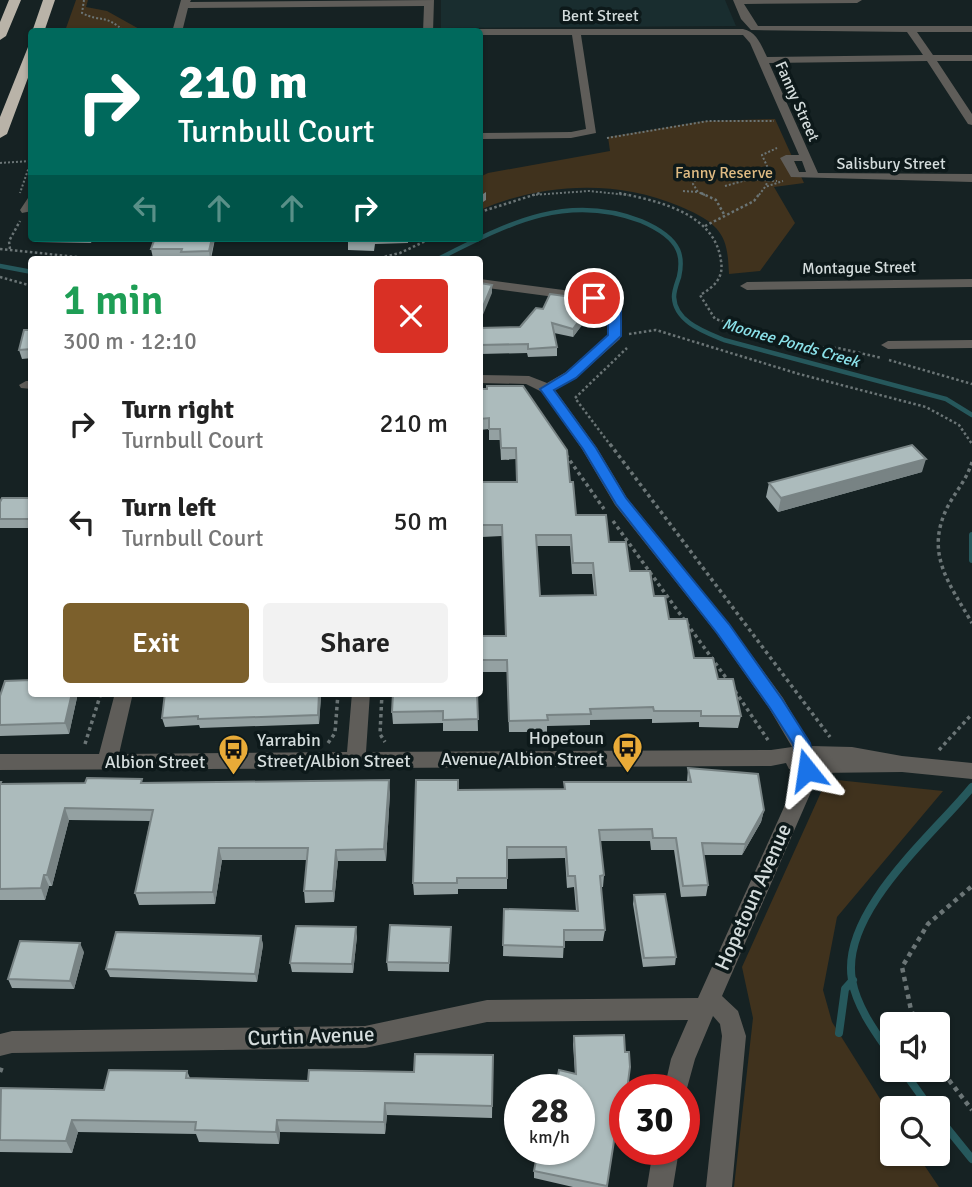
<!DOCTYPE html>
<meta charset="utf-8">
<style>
body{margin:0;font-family:Signika,sans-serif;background:#f2f2f2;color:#222;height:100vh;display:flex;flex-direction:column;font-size:26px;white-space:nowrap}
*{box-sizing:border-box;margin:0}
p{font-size:23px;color:#767676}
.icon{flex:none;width:38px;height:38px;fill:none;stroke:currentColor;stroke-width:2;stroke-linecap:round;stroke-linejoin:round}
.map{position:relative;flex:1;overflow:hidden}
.side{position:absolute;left:28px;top:256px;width:455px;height:441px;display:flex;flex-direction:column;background:#fff;border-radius:7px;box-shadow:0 2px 5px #0004}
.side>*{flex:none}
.hud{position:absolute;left:28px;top:28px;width:455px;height:214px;border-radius:7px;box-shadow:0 2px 5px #0004;background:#00695c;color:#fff;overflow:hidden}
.fabs{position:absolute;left:880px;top:1012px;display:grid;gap:14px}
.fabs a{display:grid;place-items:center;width:70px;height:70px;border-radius:7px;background:#fff;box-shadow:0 2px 5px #0004;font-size:35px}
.speed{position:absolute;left:504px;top:1074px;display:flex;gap:14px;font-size:35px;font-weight:700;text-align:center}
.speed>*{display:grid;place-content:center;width:91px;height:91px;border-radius:50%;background:#fff;box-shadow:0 2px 5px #0004;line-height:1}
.speed small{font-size:18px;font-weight:400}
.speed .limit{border:10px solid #d22;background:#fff;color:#111}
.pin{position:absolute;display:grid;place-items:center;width:60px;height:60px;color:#fff;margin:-30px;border:4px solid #fff;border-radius:50%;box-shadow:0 2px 7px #0007}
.me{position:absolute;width:77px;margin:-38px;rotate:345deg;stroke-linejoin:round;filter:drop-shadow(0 0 5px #0008)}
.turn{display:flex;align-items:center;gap:24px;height:147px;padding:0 35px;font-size:32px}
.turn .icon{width:91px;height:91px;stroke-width:2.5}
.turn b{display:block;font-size:49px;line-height:60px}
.lanes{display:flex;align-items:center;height:66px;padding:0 35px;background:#0003;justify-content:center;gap:35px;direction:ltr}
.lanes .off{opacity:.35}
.round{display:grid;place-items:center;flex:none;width:74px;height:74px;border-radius:7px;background:#f2f2f2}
.head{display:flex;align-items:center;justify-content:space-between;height:119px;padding:0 35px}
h1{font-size:42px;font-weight:600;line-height:52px;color:#1e9e55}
.button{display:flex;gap:14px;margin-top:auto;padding:14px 35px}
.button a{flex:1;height:80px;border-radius:7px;background:#7c602c;color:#fff;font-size:28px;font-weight:600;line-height:80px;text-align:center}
.button a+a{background:#f2f2f2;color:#222}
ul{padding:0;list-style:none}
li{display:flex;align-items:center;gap:21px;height:98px;padding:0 35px}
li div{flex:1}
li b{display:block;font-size:26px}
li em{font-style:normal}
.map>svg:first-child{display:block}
</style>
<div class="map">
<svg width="972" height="1187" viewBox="0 0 972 1187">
<rect width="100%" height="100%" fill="#162223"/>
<path fill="#192d2f" d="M441,0h284l11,26 -295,2z"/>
<path fill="#40321d" d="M76,0h12l-2,7 21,4 34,19 28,-1 -1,2h-103z
M775,119l29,64 -30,4 21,36 -35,48 -31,3c-1,-17 -1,-33 -13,-46 -9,-10 -25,-17 -37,-22 -63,-27 -137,-23 -199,4v-33l8,-4 122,-22 -2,-14 96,-16z
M827,779l116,12 -106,126 -14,73 9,32 60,96v35h24l23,34h-205l19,-169 -11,-51z"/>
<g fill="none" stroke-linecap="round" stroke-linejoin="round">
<path stroke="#26585c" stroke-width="4.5" d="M438,259c68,-34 127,-67 203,-38 14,6 31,15 37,29 4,9 3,18 1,27 -2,6 -5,13 -5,20 1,25 31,35 50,43l222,59 26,16
M0,266l32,6"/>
<path stroke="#26585c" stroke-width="6" d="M972,535v25"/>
<path stroke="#26585c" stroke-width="8" d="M839,1033l6,-44 8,-9
M892,1056c-16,-23 -35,-48 -40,-76 -12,-68 81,-145 120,-193
M902,1069l28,39
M938,1117l34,42"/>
<path stroke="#6b7576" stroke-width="2" stroke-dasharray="2 2" stroke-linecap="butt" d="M84,0l-2,13c20,10 22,0 43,19
M607,138l101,-17h66
M0,163l31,-2 -11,32
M766,185l5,-10 -9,-20 15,-7
M725,186l25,-7 27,2
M683,191l15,1
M532,195l57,-4 39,4
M705,195l-7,-3 -5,-8 7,-13 16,-2 34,10
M759,195l6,-8 18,-6"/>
<path stroke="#6b7576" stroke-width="2.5" stroke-dasharray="2.5 2.5" stroke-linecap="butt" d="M619,193c39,8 96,20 102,68 3,17 -7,26 -21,34l15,24 103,28 20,1 44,10
M701,193l15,7 9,16
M480,212l60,-19
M705,226l49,-25 6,-8
M0,249l97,10
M10,249l-1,-8 11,-20
M375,259l25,-6 32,-15
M0,277l32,9
M629,334l27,-4 143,44 127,33 33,18 13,19
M889,360l83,24
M611,446l-36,-48 52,-50"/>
<path stroke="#6b7576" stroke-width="3.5" stroke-dasharray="3.5 3.5" stroke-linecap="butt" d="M610,444l220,293
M566,455l38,54
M972,462c-5,17 -16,29 -24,44 -24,47 1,77 24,117
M613,521l116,161
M735,691l33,49
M382,693l-2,41 5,8
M328,743l7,-10 3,-40
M85,744l16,-51
M939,750l33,-36"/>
<path stroke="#6b7576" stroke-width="4.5" stroke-dasharray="4.5 4.5" stroke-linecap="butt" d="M918,1024l-7,-14 -9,-43 26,-43 44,-38
M938,1066l34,44
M0,1072l3,-8"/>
<path fill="#5f5d59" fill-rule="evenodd" d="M181,0h10l-1,2 244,-2 -1,32h-10l1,-26 -236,2 -6,24h-10z
M733,0h129l-5,3 -113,1 14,22h214v6h-55l16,23h39v6h-35l35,53v11l-4,-1 -41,-63 -158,2 49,110 154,1v8l-181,-5 -11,-19 6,-3h13l-49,-112 -7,-8h-162l15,98 -25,5 -91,1v-6l91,-1 15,-3 -14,-94h-92v-3h-5l5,-3h263c14,3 18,16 24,28l156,-2 -16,-23 -156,-2 -10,-11zM794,161h8l4,11h-7z
M28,198h4v13l-10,2 -2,-3z
M480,279l114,15 18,5 8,6v34l-44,39 -21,12 42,58 30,50 102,126 54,74 28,48 41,1 50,9 70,7v16l-70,-7 -86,1 -2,12 -92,211 16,15 8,25 -14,151h-26l16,-151 -2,-12 -7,-8 -18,43 -11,40v-9h-20l7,-31 17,-39 -201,2 -122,26 -353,5 -12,3v-22l12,-3 353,-5 122,-26 211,-2 96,-213 2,-14 -7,-2 -3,-6 -15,3 -771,4v-16h99l16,-61h18l-14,61 228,-2 5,-59h18l-4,59 405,-2 21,-3 -23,-39 -52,-74 -102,-129 -33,-56 -40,-57 -16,-8 -46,-1v-8l49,1 18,7 19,-11 42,-37v-26l-16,-7 -112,-15z
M972,279v8l-225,3 -7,-4 7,-4z
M972,340v8l-84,1 -7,-4 7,-4z
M26,381h6v8l-11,-1 -2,-3z
M653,1150h26l-6,37h-26z"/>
<path fill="#b9b3a8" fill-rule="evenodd" d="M9,0h12l-15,36 -6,4v-18z
M43,0h12l-11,32h-12z
M28,47h4v20l-25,67 -7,4v-21z"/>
</g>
<path fill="#94a1a2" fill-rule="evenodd" d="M36,238h57l-2,5 -54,-1z
M155,238h82l-22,1 -4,20h-28l-1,-2 -29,1 -2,-9z
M348,238h60v5l-33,1 -1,7 -26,-1z
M594,300v9l-21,28 -19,-4 3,14v9l-29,1 -1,-4 -47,1v-26l40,-1 23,-18z
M32,330v28l-10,1 -3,-9z
M480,389l90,93 6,33 33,27 21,29 24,25 40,62 24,21 23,37 -3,12 -39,-1v-5l-47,1v-4l-62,1v5l-43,1v6h-38l-2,-60h-27v-36h26l-4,-100 -20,1v-55h35l-1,-23 -15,1 -1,-20h-11v-11l-9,1zM537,546h33l2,28h20l2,21 -54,1z
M922,472l-144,40 -12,-15 3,-14z
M32,498v30h-32v-26z
M78,693l-9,41 -69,2v-40z
M165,693h167l-1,3h-10l-2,28 -119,4 -1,-3 -34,2 -3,-9z
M477,693l1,38h-35v-8l-50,1 -1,-12z
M688,768l76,42 -3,12 -19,33h-39l5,30 -2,11 -25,1 -7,-47h-23l-1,-9h-50l4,34 -1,12h-2l4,43 -2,11h-39l-1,17 -60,-2 1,-47 72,2 -2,-24 -7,1 -2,-30 -58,1v30h-49v5l-44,1 -1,-12 45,-93 106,-1v-7h123z
M0,782h1l1,2 141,-1 247,9 -4,69h-48l-4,41 -29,1 -1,-12 3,-31h-85l-7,44 -76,1 -4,-12 15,-72 -81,-1 -17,66h-3l-4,14h-45z
M634,895l42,62 -1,8 -32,2 -10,-63z
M451,927l-2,45 -61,-1 -1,-9z
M261,936l2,9 -6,37 -147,-5 -4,-8z
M357,936l-4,37 -61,-1 -2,-9z
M84,952l-10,37 -62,-1 -4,-9z
M574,1036l51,70 -5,31 -6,-1 -7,51h-34l-39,-9v-7l41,-97 -2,-30z
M493,1055l-1,63 -105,-3 -2,19 -105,-2 -1,12 -80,-2 -3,-8 -118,-2 -6,21 -72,-1v-61l104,-1 83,-19 3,7 118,3 106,-9z"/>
<path fill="#788384" d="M486,192v8l-6,4v-8z
M212,238h3l-5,21 -1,-8z
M492,285v8l-12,29v-8z
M594,300v9l-21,28v-8z
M926,459l-4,13 -144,40 3,-14z
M72,693h6l-9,41 -4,-11z
M319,693h1l1,3 -2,28 -1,-9z
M389,780l1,12 -4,69 -2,-12z
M65,808l4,12 -17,66 -5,-11z
M764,810l-3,12 -19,33 3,-11z
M219,848l3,12 -7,44 -2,-12z
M336,850l2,11 -4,41 -1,-11z
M44,875l5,11 -4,14 -4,-12z
M356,927l1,9 -4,37 -1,-9z
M261,936l2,9 -6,37 -2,-8z
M80,943l4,9 -10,37 -4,-8z
M385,1103l2,12 -2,19 -1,-12z
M72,1120l6,12 -6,21 -6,-12z
M277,1120l3,12 -1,12 -3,-12z"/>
<path fill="#acbbbc" stroke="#788384" stroke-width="2" fill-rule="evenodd" d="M155,238h57l-3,13 -28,1 1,-3h-31z
M348,238h25v3h-26z
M480,283l12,2 -12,29z
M550,294l44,6 -21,29 -21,-6 5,24 -29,2v-5l-48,1v-17l40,-1 16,-19 7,1z
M24,330h8v19l-13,1z
M487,386h36l44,64 3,32h3l3,33h30l3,27h17l4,29h20l4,25h11l4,23h18l7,39h19l5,21h15l8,37h-40v-5h-47l-1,-4 -63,2 1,5 -44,1 1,5 -39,1 -2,-61h-27v-24h26l-4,-111h-20v-43h35l-1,-34h-15l-1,-19h-11v-11l-9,1v-30h7zM536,535h35l2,28h20l3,32 -56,1z
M912,445l14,14 -145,39 -12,-15z
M2,498h30v21h-32v-17z
M32,680v13h40l-7,30 -65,2v-29l5,-15z
M165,693h154l-1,22 -120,4v-3l-36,2z
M393,693h84l1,26 -35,1v-9l-51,1z
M688,768l70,6 6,36 -19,34 -43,-1 6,42 -25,1 -7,-48h-23l-1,-9 -53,1 5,45 -4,1 5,54h-41v17l-61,-2 1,-36 74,2 -3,-35h-7l-2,-29h-59v31h-50v5h-44l3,-103h42v10l107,-1 -1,-7h127z
M87,778l55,1 -1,4 248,-3 -5,69 -48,1 -3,41h-29l4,-43h-89l-6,44 -78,1 18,-83 -88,-2 -18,67h-3l-3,13 -41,1v-107h1l-1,2 85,-1z
M665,894l11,63 -32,1 -10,-63z
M390,925l61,2 -2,36 -62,-1z
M296,926l60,1 -4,37 -62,-1z
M116,932l145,4 -6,38 -149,-5z
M20,941l60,2 -10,38 -62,-2z
M624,1035l1,17h4l1,15 -3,23h-2v16l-4,23 -5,-1 -9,58 -73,-15 4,-21h41v-60h-24l4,-20 17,4 -2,-38z
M415,1054l78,1 -1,51 -107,-3 -1,19 -107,-2 -1,12 -81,-2 1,-8 -124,-2 -6,21 -66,-1 1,-52 103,2 5,-20 78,1 -1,7 122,3 1,-11 105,2z"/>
<path fill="#1a73e8" stroke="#114b97" stroke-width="2" d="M594,295l17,4 10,9v28l-45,42 -22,12 42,58 30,50 103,126 53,75 28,44 6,27 -3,5 -6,3 -7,-3 -7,-31 -23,-36 -53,-75 -101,-129 -33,-55 -43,-60 26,-16 42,-38v-26l-18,-8v-5z"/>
<defs>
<symbol id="bus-pin" viewBox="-11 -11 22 30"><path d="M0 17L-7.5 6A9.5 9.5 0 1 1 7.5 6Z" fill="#e9ab38" stroke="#0d191a"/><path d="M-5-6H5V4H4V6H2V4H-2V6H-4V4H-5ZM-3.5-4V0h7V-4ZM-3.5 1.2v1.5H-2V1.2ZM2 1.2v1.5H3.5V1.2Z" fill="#111"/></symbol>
</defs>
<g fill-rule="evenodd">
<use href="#bus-pin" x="610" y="730" width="35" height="47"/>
<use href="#bus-pin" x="216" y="732" width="35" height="47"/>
</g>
<g text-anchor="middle" stroke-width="7" stroke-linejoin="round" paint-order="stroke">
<g font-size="16" fill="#d4dcdc" stroke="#0d191a">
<text x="600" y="21">Bent Street</text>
<text transform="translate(798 101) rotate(66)" y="6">Fanny Street</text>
<text x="891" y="169">Salisbury Street</text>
<text transform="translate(859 267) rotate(-1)" y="6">Montague Street</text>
</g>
<g font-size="16" fill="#deba82" stroke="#0d191a">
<text x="724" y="178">Fanny Reserve</text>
</g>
<g font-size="16" font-style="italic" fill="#8be2ea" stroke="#0d191a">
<text transform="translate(791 342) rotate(16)" y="6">Moonee Ponds Creek</text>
</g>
<g font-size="18" fill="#d4dcdc" stroke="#0d191a" text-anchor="end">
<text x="604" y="744">Hopetoun<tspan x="604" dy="21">Avenue/Albion Street</tspan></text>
<text x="257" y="746" text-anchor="start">Yarrabin<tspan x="257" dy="21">Street/Albion Street</tspan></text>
</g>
<g font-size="18" fill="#d4dcdc" stroke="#0d191a">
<text x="155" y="768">Albion Street</text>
</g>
<g font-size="21" fill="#d4dcdc" stroke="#0d191a">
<text transform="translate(753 897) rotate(-66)" y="7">Hopetoun Avenue</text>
<text transform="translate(311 1036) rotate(-2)" y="7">Curtin Avenue</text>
</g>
</g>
</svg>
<div class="fabs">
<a><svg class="icon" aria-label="sound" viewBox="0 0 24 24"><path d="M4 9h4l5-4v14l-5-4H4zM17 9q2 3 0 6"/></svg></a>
<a><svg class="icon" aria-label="search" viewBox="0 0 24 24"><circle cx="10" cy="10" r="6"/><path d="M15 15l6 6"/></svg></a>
</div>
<div class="speed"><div>28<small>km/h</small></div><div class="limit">30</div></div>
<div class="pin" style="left:594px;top:298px;background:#d93025"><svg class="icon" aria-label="arrive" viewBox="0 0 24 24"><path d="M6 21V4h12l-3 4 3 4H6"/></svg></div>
<svg class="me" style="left:807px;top:770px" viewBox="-20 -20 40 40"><path d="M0-17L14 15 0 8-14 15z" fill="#1a73e8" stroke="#fff" stroke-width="4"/></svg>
<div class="hud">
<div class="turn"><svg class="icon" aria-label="right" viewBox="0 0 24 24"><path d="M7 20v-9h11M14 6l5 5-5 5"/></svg><div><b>210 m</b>Turnbull Court</div></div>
<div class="lanes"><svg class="icon off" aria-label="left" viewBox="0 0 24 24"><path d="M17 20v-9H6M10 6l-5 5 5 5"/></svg><svg class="icon off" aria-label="ahead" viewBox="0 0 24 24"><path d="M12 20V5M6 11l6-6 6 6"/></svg><svg class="icon off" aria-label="ahead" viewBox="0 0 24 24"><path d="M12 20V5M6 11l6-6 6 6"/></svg><svg class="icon" aria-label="right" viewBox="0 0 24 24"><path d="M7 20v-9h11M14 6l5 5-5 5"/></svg></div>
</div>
<section class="side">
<div class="head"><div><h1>1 min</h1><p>300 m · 12:10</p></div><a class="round" style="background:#d93025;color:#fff"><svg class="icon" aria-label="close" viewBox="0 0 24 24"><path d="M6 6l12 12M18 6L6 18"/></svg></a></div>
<ul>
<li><svg class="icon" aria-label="right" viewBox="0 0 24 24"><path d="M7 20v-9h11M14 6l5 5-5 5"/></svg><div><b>Turn right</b><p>Turnbull Court</p></div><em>210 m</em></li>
<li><svg class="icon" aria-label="left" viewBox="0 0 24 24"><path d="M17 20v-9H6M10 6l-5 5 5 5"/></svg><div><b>Turn left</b><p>Turnbull Court</p></div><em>50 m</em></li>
</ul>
<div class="button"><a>Exit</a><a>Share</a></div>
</section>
</div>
